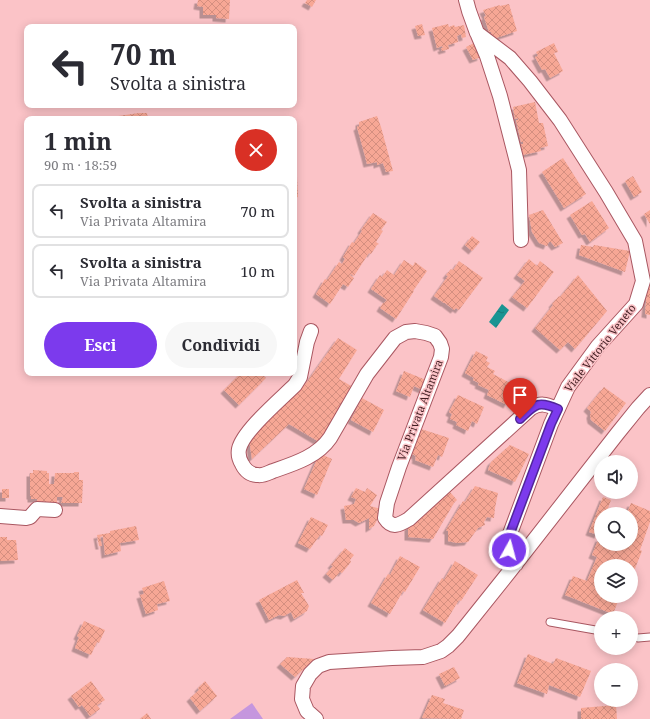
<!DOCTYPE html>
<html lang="it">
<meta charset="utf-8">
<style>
body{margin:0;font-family:"Noto Serif",serif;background:#f7f7f7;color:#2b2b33;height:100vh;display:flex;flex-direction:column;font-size:15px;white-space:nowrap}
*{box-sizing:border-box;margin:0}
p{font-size:13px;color:#7c7c81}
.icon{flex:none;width:22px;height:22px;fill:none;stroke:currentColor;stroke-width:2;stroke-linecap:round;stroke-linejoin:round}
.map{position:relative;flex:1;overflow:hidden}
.sheet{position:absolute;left:24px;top:116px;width:273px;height:260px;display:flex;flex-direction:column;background:#fff;border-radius:8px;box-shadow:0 2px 10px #0003}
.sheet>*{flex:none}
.hud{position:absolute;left:24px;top:24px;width:273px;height:84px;border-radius:8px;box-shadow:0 2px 10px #0003;background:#fff;color:#2b2b33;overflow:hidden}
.controls{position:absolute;left:594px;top:455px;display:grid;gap:8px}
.controls a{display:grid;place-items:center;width:44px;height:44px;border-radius:50%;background:#fff;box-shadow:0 2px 10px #0003;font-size:20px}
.pin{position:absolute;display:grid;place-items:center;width:34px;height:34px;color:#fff;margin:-41px -17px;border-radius:50% 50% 50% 0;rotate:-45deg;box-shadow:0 0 4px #0007}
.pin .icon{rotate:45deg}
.me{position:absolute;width:44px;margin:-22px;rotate:7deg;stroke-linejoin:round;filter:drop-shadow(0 0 3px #0008)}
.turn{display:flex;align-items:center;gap:14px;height:84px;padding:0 20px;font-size:18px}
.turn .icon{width:52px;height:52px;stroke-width:2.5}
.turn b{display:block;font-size:28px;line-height:34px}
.round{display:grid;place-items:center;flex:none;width:42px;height:42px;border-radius:21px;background:#f7f7f7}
.overview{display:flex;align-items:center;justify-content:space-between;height:68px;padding:0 20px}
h1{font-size:24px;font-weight:700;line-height:30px}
.cta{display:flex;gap:8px;margin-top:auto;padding:8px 20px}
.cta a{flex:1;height:46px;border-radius:24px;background:#7c3aed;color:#fff;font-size:16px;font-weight:700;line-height:46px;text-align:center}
.cta a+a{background:#f7f7f7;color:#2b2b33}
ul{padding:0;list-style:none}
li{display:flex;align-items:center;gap:12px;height:54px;margin:0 8px 6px;padding:0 12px;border:2px solid #e1e1e2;border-radius:8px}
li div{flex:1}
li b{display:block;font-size:15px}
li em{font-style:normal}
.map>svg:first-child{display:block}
</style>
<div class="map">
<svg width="650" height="719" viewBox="0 0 650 719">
<defs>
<pattern id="water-ripples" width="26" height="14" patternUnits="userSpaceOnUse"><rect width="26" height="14" fill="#199492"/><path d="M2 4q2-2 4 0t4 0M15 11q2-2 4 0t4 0" fill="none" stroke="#187877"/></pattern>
<pattern id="building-cross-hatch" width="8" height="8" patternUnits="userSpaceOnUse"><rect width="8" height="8" fill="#f7a795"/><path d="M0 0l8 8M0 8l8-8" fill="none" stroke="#d58f80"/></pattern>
<filter id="shadow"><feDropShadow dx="-3.5" dy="3.5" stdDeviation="0" flood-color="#0004"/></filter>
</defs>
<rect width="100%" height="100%" fill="#fbc3c7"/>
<path fill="#c596de" d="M252,703l11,16h-33z"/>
<path fill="url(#water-ripples)" d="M502,304l7,6 -13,18 -7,-6z"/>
<path fill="url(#building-cross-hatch)" filter="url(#shadow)" d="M198,0h32l-1,19 -13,-1v-3h-13v-8l-6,-1z
M307,0h9l-4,7 -7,-4z
M509,4l8,27 -24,8 -2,-7h-2l-5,-15 2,-1 -3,-6 17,-5v1z
M422,24l3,11 -7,1 -3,-10z
M448,24l1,3 5,-2 1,2 9,-2 2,12 -4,1 -1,-4 -4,2 1,6 -10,3 1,4 -7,2 -1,-3h2l-1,-2 -5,2 -5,-20z
M474,43l7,14 -8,3 -7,-13z
M554,43l4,9 -4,1 9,18 -13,7 -5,-9 -3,1 -7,-13 3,-1 -2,-4z
M535,102l4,21h4l5,23 -8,2 1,3 -18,4 -2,-11h2v-2h-2l-5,-22h2v-2l-3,1 -2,-12z
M139,113h8l1,6h-31l1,-3z
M377,116l4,11 12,44 -7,1 -3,-9 -6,2v-3l-10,2 -2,-8 -8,-29 2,-1v-4z
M563,158l23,36 -22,14 -22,-36z
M633,176l9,16 -8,5 -9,-16z
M294,177h3l1,20 -4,1z
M592,201l17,27 -19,14 -5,-8 -3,1 -12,-20z
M543,210l20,33 -8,4 -4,-5h-2l-2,4 -8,-3 -7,-11 -3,-17z
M650,210v14l-6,-10z
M373,213l14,9 -6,8 2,1 -7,11 3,2 -2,1 -6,9 -2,-1 -15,23 -3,-2 -1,1 4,3 -6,9 -5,-3 -13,20 -14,-10 9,-15 2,1 12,-18 3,2 3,-5 -2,-2 9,-15 2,1 8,-12 -1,-1z
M472,236l8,6 -8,9 -7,-6z
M581,245l12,2 1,-2 36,6 -5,21 -46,-17z
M529,259l8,7 3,-5 14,11 -1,1 -26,35 -15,-11 13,-16 -8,-6z
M404,260l9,6 2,-4 12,9 -14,20h1l-18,28 -16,-11 3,-5h1l3,-3 -16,-11 9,-14 2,2 5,-7 7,5z
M459,261l24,17 -24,32 -3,-2 -2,2 -9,-7h-1l-10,-7 14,-20 -2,-1 5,-6 2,1z
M578,275l29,36 -32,38 -7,-7 -8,8 -25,-22 18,-23 -1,-1 7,-8 1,1z
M650,286v29l-5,-1 2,-23z
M338,338l19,12 -18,29 14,8 -32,56 -32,-19 -37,35 -3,-20 58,-57z
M476,351l12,6 -2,4 4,2 -3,4 8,4 -2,3 23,12 -9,19 -20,-10 2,-5 -11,-5 1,-2 -6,-3 1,-2 -9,-5z
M404,371l22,9 -3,10 -9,-4 -4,11 -14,-6z
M241,373h20l5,5 -27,27 -15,-15z
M604,387l22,16 -21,28 -14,-11 -1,-5 1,-3 -4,-4z
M458,395l26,12 -7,17 -5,-3 -4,10 -12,-6 1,-3 -7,-3 2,-5 -3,-2z
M362,398l22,12 -11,22 -22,-12z
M418,428l31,10 -7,19 -4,-2 -5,12 -18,-7 1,-2 -1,-1 1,-1 -8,-4z
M510,445l19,9 -14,28 -27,-12 3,-8z
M323,455l9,4 -15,36 -13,-6 14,-32z
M33,470l14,1v2h2v11h5l1,-11h19v-1h5v8h4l-1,23h-21l2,-6h-6v6l-20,-1v-3h-6v-3h-1v-23h3z
M475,486l23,7 -3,15 -1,10 -7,-1 -3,5 1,3 -7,3 -10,14 -11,1 -9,-2v-10l-2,-1 17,-29 2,1z
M356,488l9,4 2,-4 10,7 -7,11 11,3 -1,5 -6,12 -5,3v-11l-10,5 -5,-3h-8l-2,-14 10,-2 2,-5 -5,-2z
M2,489h7v9h-7z
M450,492l7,8 -3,3 -21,36 -25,-2v-10z
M603,497l8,3 -5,14h-5v12l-3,9 -9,-3z
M631,503l19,8v11l-10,28 2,1 -10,25h-1v-10h-30v30h19l-7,18 -48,-19 8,-19 14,5 10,-24 -5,-2 7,-17 2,1v5h30v-30h-17l2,-5 11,4z
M311,517l17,8 -6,11 -2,-1 -10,14 -12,-6z
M136,526l3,14 -19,3 1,8 -16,4 -2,-19 -3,1 2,9h-3l-2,-11 13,-2v-2z
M0,537h7v3h9l2,20 -18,1z
M345,548l9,7 -4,5 1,2 -9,11 -2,-1 -7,8 -7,-6 7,-8 -2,-1z
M400,556l20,11 -15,25 -2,-1 -13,23 -19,-11 17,-29 2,1z
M455,561l23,14 -17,26 -2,-1 -14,23 -22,-13 19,-32 2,2z
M297,580l7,13h-3l8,13 -2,5 -13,8 -3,-7 -7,4 -5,-1 -10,5 -10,-20z
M164,581l6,20 -13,3 1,6 -12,4 -6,-19 4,-1 -2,-6z
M84,621l21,9 -6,13 -2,-1 -6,13 -16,-7 4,-11 -2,-1z
M528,654l25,10 3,-6 35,13 -11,26 -31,-12 -2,9 -30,-11z
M287,657l27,2 -19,18 -15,-13z
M454,667l6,11 -15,8 -6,-12z
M91,681l14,19 -8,5 3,4 -10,7 -8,-11 -3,2 -8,-11z
M205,681l12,15 -17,15 -10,-13 9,-8 -1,-2z
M432,695l13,4 -2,4 21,7 -3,9 -39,-1z
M616,705l1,14h-36v-11z
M147,713l4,6h-11z"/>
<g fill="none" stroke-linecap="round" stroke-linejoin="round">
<defs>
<path id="lane" d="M550,622l51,9
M631,636l7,2 12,-1"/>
<path id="street" d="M466,0l3,11 8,22 33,25 20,23 30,39 46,72 29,49 8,40 -7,23 -38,42 -30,41 -17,37 -43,115 1,11 7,14
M478,35l9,21 13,40 19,74 2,70
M311,331l-4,11 -7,35 -5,8c-14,14 -52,46 -56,64 -1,5 0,10 3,15 3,6 8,11 16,11 5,1 10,-2 15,-4 20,-7 44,-14 57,-33l37,-64 28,-36 11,-6 9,-1 11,2 9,3 5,7 2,6 -1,8 -42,110 -12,36 -2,15c7,11 14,7 24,1l122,-111c11,-6 16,-3 27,1
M0,516l26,2 4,-1 7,-8 18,1
M316,719l-9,-8 -5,-12 1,-13 7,-12 8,-8 11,-4 63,-4 31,-1 18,-6 7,-5 10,-10 52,-65 107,-137 21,-26 12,-13"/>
</defs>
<use href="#lane" stroke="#a95761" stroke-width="9"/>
<use href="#street" stroke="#a95761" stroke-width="16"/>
<use href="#lane" stroke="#fff" stroke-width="7"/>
<use href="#street" stroke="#fff" stroke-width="14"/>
</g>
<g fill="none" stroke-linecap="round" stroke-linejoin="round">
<defs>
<path id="route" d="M509,550l-1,-11 43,-115 7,-15c-21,-9 -23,-4 -38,10"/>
</defs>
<use href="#route" stroke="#51269a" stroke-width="10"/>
<use href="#route" stroke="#7c3aed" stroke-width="7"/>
</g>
<g text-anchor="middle" stroke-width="3" stroke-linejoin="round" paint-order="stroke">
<g font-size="11" fill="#421f23" stroke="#fbc3c7">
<text transform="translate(600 348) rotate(-52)" y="4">Viale Vittorio Veneto</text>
<text transform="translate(420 410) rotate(-69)" y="4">Via Privata Altamira</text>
</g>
</g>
</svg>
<div class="controls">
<a><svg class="icon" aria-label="sound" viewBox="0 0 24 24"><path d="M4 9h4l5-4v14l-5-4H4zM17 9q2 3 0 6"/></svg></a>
<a><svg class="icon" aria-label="search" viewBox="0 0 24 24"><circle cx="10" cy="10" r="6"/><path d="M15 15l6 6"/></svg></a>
<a><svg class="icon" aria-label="layers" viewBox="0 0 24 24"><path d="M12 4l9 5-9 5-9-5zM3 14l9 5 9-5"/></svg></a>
<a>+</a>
<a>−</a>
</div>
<div class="pin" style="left:520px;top:419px;background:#d93025"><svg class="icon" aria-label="arrive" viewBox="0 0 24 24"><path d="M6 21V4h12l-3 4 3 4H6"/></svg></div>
<svg class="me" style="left:509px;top:550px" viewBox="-20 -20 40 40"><circle r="17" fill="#7c3aed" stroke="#fff" stroke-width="3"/><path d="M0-11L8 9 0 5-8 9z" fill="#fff"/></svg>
<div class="hud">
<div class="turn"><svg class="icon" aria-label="left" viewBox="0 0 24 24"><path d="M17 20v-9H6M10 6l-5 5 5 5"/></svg><div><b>70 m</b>Svolta a sinistra</div></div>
</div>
<section class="sheet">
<div class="overview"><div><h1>1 min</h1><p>90 m · 18:59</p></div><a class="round" style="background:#d93025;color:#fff"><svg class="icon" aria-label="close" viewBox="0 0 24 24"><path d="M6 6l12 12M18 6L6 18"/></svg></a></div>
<ul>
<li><svg class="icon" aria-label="left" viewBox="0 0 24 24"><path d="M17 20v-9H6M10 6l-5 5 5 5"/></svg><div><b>Svolta a sinistra</b><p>Via Privata Altamira</p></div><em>70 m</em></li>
<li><svg class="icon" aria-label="left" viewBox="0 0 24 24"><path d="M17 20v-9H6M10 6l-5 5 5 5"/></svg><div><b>Svolta a sinistra</b><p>Via Privata Altamira</p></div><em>10 m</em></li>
</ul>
<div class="cta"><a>Esci</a><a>Condividi</a></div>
</section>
</div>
